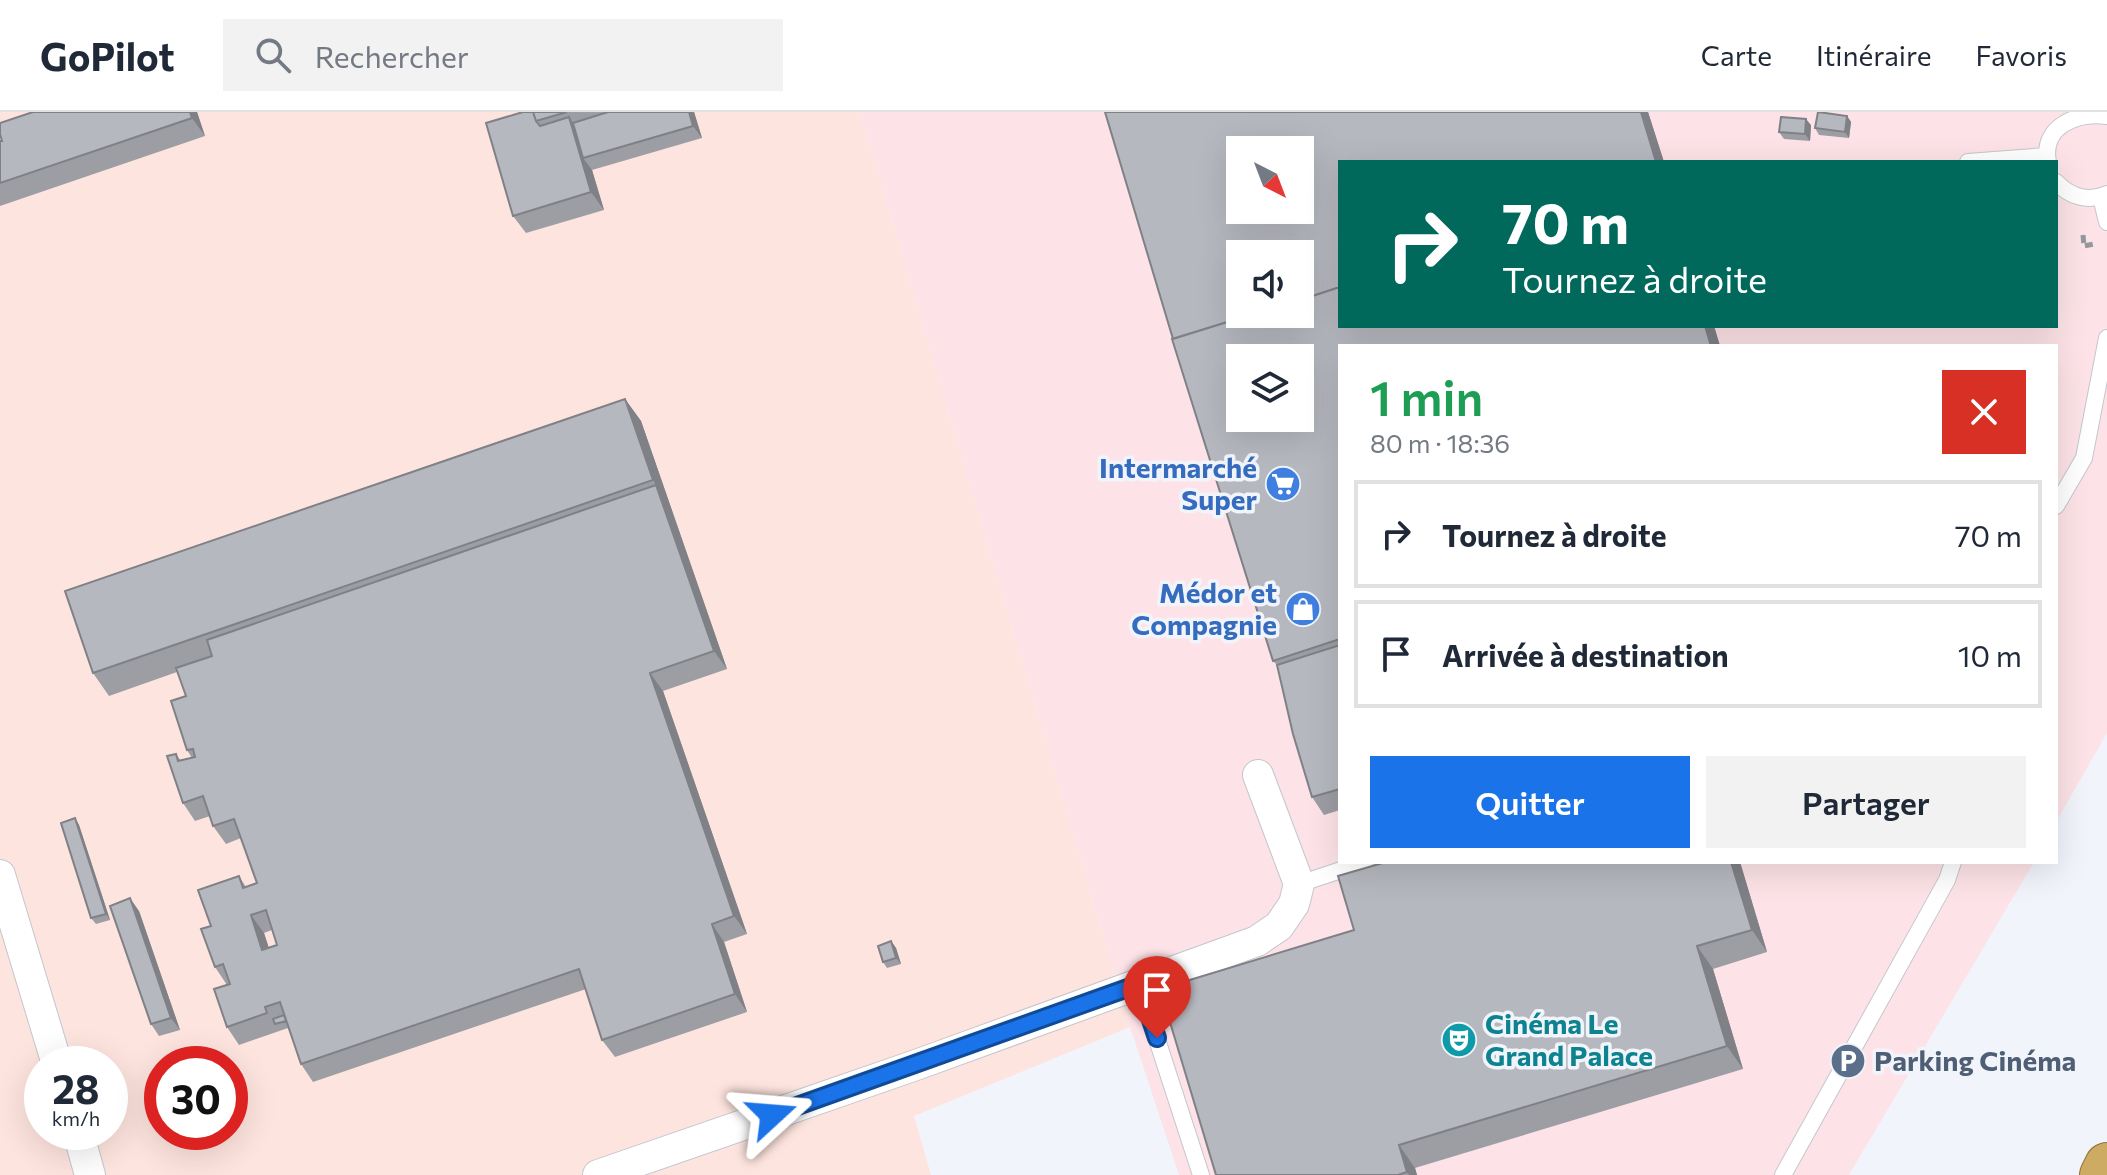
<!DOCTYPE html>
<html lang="fr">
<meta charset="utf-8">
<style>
body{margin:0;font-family:Commissioner,sans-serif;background:#f2f2f3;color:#1f2937;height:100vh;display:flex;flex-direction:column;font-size:30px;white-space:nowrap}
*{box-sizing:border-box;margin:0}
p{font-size:26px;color:#747a83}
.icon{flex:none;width:44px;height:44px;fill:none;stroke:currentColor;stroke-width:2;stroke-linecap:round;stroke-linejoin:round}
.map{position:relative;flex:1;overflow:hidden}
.sheet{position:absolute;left:1338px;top:232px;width:720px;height:520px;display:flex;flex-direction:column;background:#fff;border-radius:0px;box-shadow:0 8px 32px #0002}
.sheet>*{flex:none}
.top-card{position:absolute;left:1338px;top:48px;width:720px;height:168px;border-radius:0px;box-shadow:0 8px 32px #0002;background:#00695c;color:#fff;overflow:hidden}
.needle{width:52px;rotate:138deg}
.tools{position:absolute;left:1226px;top:24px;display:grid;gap:16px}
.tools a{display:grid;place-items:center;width:88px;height:88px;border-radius:0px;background:#fff;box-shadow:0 8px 32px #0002;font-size:40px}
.speed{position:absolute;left:24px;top:934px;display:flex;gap:16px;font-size:40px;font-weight:700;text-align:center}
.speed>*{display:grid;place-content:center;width:104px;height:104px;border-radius:50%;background:#fff;box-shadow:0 8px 32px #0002;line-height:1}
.speed small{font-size:20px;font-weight:400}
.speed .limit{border:12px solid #d22;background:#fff;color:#111}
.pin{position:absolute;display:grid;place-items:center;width:68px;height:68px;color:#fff;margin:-82px -34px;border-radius:50% 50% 50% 0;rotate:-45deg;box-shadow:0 0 8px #0007}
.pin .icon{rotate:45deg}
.me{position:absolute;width:88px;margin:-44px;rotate:71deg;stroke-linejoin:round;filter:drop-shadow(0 0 6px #0008)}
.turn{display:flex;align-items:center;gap:28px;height:168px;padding:0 32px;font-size:36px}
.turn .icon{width:104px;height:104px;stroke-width:2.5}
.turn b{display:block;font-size:56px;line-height:68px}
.round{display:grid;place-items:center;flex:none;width:84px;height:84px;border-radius:0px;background:#f2f2f3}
.overview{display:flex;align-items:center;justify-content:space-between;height:136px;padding:0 32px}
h1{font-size:48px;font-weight:600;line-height:60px;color:#1e9e55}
.button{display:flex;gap:16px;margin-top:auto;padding:16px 32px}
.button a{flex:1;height:92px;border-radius:0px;background:#1a73e8;color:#fff;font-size:32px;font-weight:600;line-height:92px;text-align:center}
.button a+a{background:#f2f2f3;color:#1f2937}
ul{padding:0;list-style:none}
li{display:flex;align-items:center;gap:24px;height:108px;margin:0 16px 12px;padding:0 16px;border:4px solid #e0e1e3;border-radius:0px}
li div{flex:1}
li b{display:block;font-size:30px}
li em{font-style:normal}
header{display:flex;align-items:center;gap:48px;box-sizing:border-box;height:112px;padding:0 40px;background:#fff;border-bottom:2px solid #e0e1e3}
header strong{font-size:38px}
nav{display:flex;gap:44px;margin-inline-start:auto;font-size:28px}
.search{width:560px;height:72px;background:#f2f2f3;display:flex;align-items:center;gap:20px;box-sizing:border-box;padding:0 28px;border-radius:0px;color:#747a83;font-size:30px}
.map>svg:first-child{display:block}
</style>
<header>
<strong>GoPilot</strong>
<div class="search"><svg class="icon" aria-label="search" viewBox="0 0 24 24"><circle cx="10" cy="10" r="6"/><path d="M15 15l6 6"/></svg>Rechercher</div>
<nav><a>Carte</a><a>Itinéraire</a><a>Favoris</a></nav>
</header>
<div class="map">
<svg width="2107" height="1063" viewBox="0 0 2107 1063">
<rect width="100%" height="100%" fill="#f2f4fb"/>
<path fill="#fde3e7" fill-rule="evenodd" d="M860,0h1247v621l-51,89v-476h-716v516h694l-185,313h-670l-49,-148zM1240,38h60v60h-60zM1340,50h716v164h-716zM1240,142h60v60h-60zM1240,246h60v60h-60z"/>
<path fill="#fee4de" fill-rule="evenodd" d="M0,0h860l270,915 -216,89 17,59h-931zM42,952h68v68h-68zM162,952h68v68h-68z"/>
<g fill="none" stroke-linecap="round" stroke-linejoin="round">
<defs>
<path id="service" d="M1968,50l78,-6
M2048,50c-7,-36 29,-50 59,-46
M2056,70c13,14 32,21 51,12
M2101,85l6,25
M2056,394l28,-48 23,-120
M1299,772l66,-22
M1139,872l62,191
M1783,1063l164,-295 6,-18"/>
<path id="minor" d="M0,763l57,189
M78,1020l12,43
M598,1063l318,-110 341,-124 22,-15 15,-22 5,-20 -41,-109"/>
<path id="trunk" d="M2102,1063l5,-10"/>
</defs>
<use href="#service" stroke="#c4c6cd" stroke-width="18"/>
<use href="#minor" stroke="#c4c6cd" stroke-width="32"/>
<use href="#trunk" stroke="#8e7238" stroke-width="46"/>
<path stroke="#95979c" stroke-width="5" stroke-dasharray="8 4" stroke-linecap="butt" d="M2083,123l1,11 10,-2"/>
<use href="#service" stroke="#fff" stroke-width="16"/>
<use href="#minor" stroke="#fff" stroke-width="30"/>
<use href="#trunk" stroke="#ceab63" stroke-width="44"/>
</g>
<path fill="#9d9ea4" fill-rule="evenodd" d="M33,0h164l8,24 -205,70v-65z
M523,0h171l8,26 -110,32 12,40 -78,23 -13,-17z
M1105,0h543l16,50h-324v164h374l6,20h-380v464l-16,5 -12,-18 -35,-132 -4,-4 -100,-322z
M1847,4l4,6 -2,16 -30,-3 -4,-7z
M1811,13l-1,16 -26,-2 -5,-7z
M625,287l16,22 86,248 -64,22 84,243 -23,8 23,70 -132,45 -13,-17 -16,-51 -273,93 -12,-18 -13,-36 -49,17 -12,-18v-42l-12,-18 -4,-41 28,-50 7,11 11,-4 -16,-45 -15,6 -13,-18 -3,-10 -15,5 -12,-18 -7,-49 5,7 11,-3 -5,-8 -1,-54 -9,-24 -68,24 -16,-23zM272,818l5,15 -8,3 -5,-15z
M75,706l4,7 31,95 -14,4 -5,-6z
M1740,750l27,90 -54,17 30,100 -328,99 2,7h-201z
M139,799l41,119 -21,6 -8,-12z
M891,829l5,7 5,16 -14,4 -4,-6z"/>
<path fill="#7f8186" d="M190,0h7l8,24 -13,-18z
M689,0h5l8,26 -9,-12z
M1641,0h7l16,50h-8z
M1847,4l4,6 -2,16 -4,-6z
M569,5l13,18 1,23 9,12 12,40 -13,-18z
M1806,7l5,6 -1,16 -5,-7z
M1705,214h9l6,20h-9z
M625,287l16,22 86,248 -13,-18z
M650,561l13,18 84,243 -13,-18z
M75,706l4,7 31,95 -4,-6z
M1731,750h9l27,90 -15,-22z
M130,786l9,13 41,119 -9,-12z
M251,803l13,18 11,35 -13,-18z
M712,812l12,18 23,70 -12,-18z
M891,829l5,7 5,16 -5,-6z
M1697,834l16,23 30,100 -16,-23z
M1399,1033l16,23 2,7h-8l-2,-3z"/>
<path fill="#b6b8bf" stroke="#7f8186" stroke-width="2" fill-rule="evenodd" d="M33,0h157l2,6 -192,65v-42h2l-2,-7v-11z
M523,0h10l3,9 4,5 29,-9 22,75 -78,24 -27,-93z
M533,0h34l-31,9z
M608,0h81l4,14 -110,32 -10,-35z
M1105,0h536l15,50h-316v125l-40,13v-46h-60v60h13l-80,25zM1240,38h60v60h-60z
M1818,0l29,4 -2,16 -30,-4z
M1781,5l25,2 -1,15 -26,-2z
M1340,175v39h365l6,20h-371v293l-67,22 -101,-322 81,-25h47v-14zM1240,246h60v60h-60z
M625,287l28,81 -560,193 -28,-82z
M656,373l58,166 -64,22 84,243 -22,8 23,70 -133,46 -23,-71 -278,95 -21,-62 -15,5 2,6 -40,14 -13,-38 16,-5 -7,-20 -8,3 -14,-38 10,-3 -13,-36 41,-14 4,12 14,-5 -23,-64 -21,7 -10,-30 -20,7 -16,-47 9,-2 2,7 17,-4 -2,-8 -6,1 -16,-49 15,-5 -10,-28 36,-12 -5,-16zM266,798l11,35 -15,5 -11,-35z
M1340,533v144l-28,8 -19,-63 -16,-69z
M75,706l31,96 -15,4 -30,-95z
M1386,750h345l21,68 -55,16 30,100 -328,99 8,27 -9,3h-182l-56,-186 194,-59 -16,-54z
M130,786l41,120 -20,6 -41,-118z
M891,829l5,17 -13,4 -5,-16z
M284,903l2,6 -11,3 -2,-5z"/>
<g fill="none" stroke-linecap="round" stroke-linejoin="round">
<defs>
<path id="route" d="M772,1003l367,-131 18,54"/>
</defs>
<use href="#route" stroke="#114b97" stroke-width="20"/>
<use href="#route" stroke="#1a73e8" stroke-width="14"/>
</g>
<defs>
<symbol id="supermarket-disc" viewBox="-11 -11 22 22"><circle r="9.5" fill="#3f7fe0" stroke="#f2f4fb"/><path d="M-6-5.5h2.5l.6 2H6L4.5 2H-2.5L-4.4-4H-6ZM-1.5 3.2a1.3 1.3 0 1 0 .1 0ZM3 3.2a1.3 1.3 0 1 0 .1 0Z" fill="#fff"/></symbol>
<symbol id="shop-disc" viewBox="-11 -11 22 22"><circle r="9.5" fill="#3f7fe0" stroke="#f2f4fb"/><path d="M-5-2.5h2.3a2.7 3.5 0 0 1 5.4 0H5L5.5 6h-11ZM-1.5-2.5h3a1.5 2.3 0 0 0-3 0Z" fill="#fff"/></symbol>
<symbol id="theatre-disc" viewBox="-11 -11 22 22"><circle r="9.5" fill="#0f9aa8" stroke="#f2f4fb"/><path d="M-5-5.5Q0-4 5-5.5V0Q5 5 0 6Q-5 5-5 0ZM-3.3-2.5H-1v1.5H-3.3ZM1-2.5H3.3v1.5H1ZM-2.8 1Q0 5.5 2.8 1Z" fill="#fff"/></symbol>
<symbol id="parking-disc" viewBox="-11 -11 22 22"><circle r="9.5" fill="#5c6f8a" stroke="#f2f4fb"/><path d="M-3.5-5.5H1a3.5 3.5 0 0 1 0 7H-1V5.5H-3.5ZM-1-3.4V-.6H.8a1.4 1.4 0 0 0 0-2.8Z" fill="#fff"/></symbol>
</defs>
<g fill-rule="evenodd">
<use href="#supermarket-disc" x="1263" y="352" width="40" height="40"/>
<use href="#shop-disc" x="1283" y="477" width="40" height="40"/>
<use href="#theatre-disc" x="1439" y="908" width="40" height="40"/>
<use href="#parking-disc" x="1828" y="929" width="40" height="40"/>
</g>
<g text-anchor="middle" stroke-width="7" stroke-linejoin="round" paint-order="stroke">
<g font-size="28" font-weight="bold" fill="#366cbe" stroke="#f2f4fb" text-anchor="end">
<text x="1257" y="366">Intermarché<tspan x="1257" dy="32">Super</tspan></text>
<text x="1277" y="491">Médor et<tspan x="1277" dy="32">Compagnie</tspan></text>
</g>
<g font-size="28" font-weight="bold" fill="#0d838f" stroke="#f2f4fb" text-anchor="start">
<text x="1485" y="922">Cinéma Le<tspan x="1485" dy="32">Grand Palace</tspan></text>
</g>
<g font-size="28" font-weight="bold" fill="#4e5e75" stroke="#f2f4fb" text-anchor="start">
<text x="1874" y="959">Parking Cinéma</text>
</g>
</g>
</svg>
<div class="tools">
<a><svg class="needle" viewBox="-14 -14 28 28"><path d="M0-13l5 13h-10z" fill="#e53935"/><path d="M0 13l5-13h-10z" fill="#747a83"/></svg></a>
<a><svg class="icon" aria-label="sound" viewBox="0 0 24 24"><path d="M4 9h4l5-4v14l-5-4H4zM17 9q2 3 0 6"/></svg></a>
<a><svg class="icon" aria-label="layers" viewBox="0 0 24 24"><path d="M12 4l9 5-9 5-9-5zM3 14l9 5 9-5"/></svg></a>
</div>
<div class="speed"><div>28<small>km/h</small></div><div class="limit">30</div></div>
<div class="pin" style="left:1157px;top:926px;background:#d93025"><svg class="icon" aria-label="arrive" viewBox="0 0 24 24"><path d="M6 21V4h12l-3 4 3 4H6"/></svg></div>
<svg class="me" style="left:772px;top:1003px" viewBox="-20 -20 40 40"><path d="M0-17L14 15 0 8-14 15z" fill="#1a73e8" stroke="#fff" stroke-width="4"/></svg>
<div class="top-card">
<div class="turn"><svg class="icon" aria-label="right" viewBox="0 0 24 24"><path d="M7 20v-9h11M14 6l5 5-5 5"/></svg><div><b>70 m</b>Tournez à droite</div></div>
</div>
<section class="sheet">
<div class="overview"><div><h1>1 min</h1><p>80 m · 18:36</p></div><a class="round" style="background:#d93025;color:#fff"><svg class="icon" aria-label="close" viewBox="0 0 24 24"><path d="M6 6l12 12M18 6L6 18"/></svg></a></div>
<ul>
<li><svg class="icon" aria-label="right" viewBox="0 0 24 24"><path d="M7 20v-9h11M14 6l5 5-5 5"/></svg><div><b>Tournez à droite</b></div><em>70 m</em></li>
<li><svg class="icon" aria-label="arrive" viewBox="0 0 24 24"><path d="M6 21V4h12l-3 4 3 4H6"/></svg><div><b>Arrivée à destination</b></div><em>10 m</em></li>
</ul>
<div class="button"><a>Quitter</a><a>Partager</a></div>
</section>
</div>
